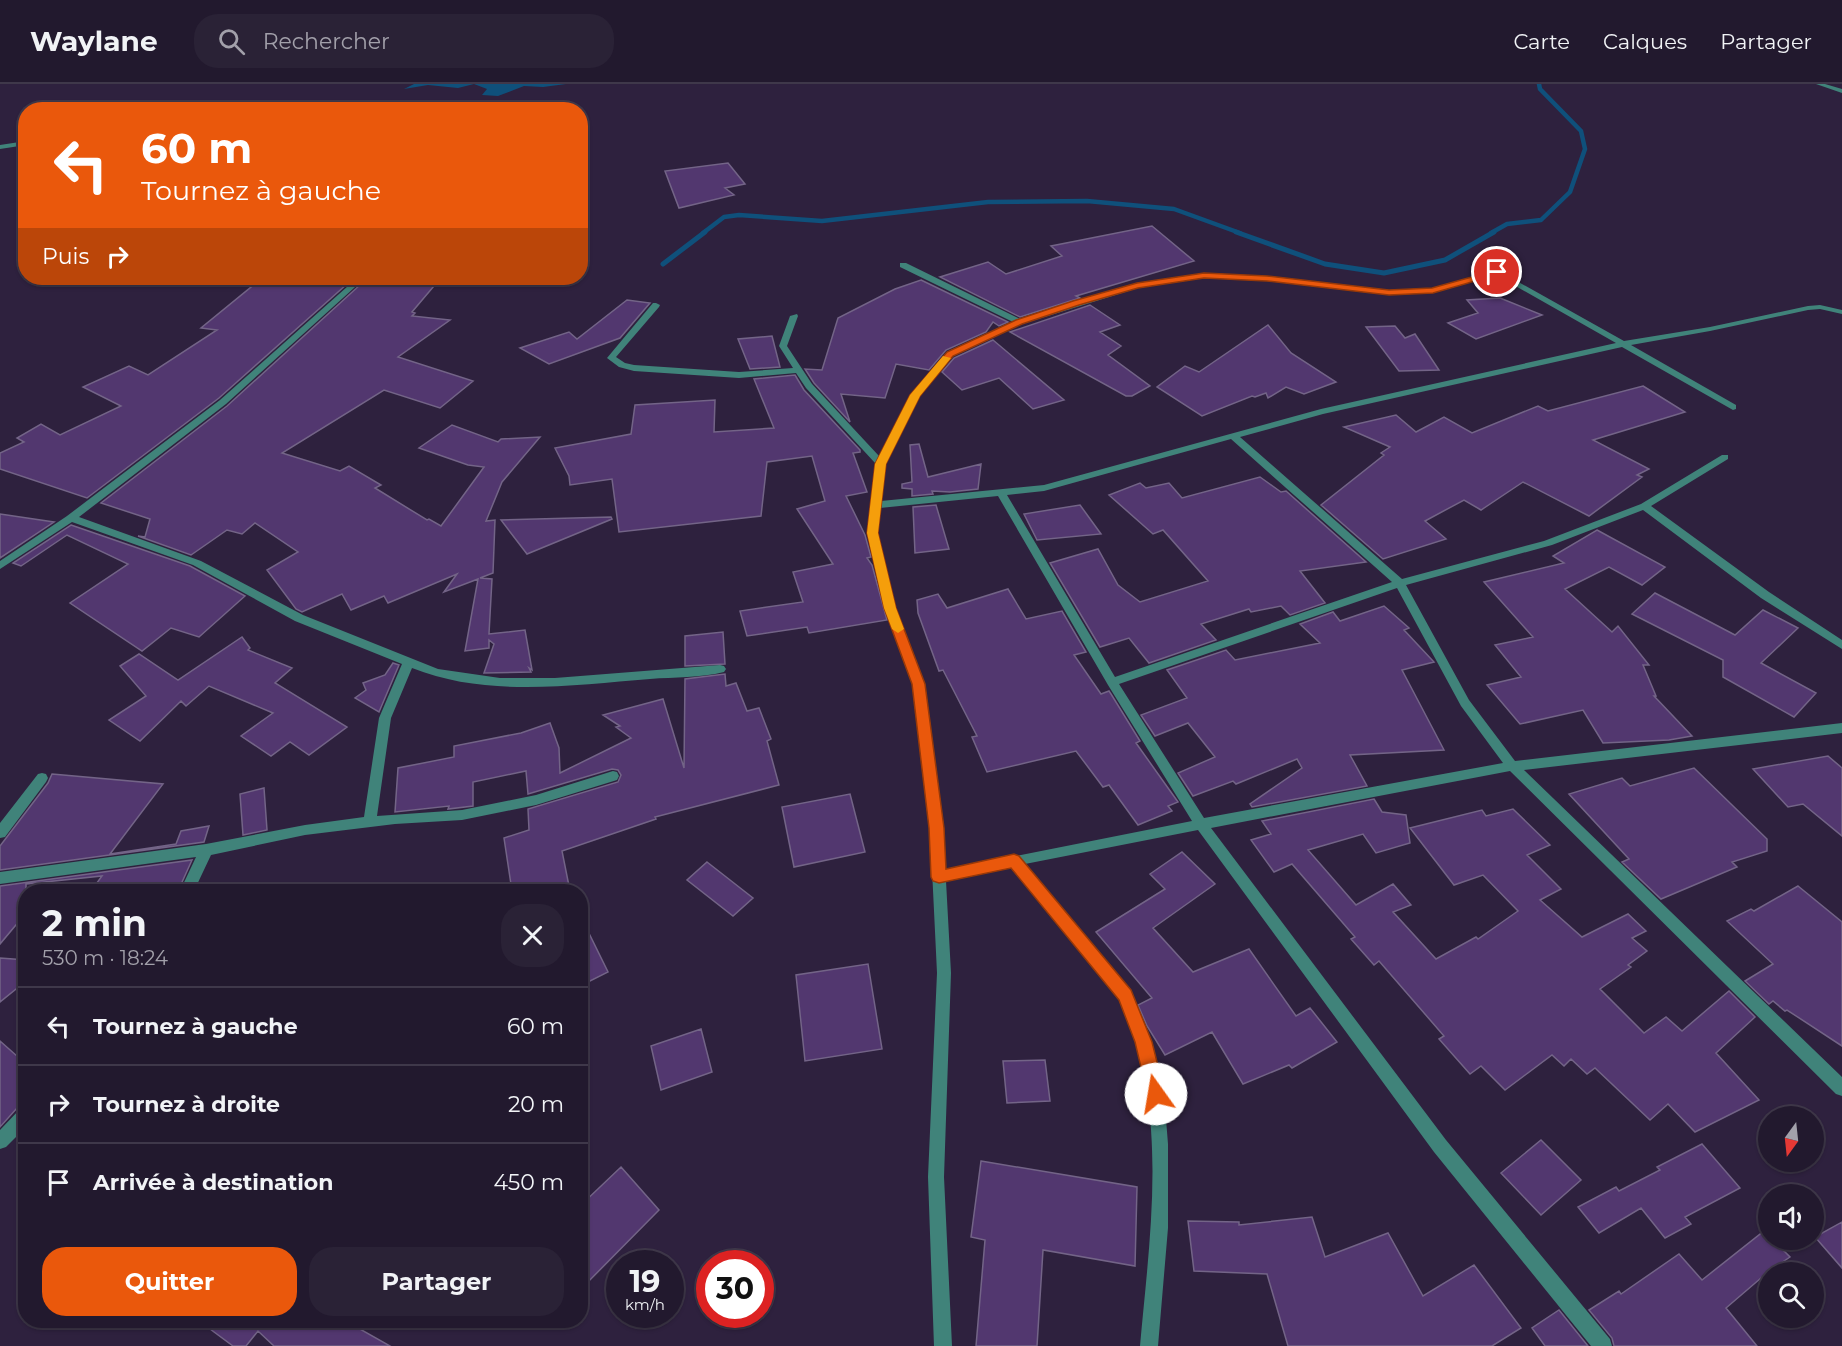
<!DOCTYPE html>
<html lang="fr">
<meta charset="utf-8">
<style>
body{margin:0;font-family:Montserrat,sans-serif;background:#2a2236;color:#f1f3f6;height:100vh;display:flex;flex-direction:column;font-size:22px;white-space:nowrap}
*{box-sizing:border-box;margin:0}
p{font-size:20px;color:#a2a0aa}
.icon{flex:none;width:33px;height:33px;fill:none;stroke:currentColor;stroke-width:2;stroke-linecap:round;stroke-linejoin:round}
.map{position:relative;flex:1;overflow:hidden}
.sheet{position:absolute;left:18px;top:800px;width:570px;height:444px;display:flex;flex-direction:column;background:#22192e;border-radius:24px;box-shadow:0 2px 4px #0004,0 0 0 2px #3f384a}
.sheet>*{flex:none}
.top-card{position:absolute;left:18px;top:18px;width:570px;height:183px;border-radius:24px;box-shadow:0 2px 4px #0004,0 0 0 2px #3f384a;background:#ea580c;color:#fff;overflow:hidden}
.needle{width:39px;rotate:195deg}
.buttons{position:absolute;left:1758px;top:1022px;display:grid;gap:12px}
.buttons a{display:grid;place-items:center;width:66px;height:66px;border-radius:50%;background:#22192e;box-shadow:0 2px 4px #0004,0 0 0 2px #3f384a;font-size:30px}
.speed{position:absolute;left:606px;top:1166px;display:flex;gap:12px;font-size:30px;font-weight:700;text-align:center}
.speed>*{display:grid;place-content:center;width:78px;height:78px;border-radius:50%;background:#22192e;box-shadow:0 2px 4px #0004,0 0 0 2px #3f384a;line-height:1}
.speed small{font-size:15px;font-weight:400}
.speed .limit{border:9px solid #d22;background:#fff;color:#111}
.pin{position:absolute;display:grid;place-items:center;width:51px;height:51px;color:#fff;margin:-26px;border:3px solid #fff;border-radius:50%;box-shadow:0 2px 6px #0007}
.me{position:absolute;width:66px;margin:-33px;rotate:347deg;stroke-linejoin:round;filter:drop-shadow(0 0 4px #0008)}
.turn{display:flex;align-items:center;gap:21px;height:126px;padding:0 24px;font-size:27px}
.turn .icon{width:78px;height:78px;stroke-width:2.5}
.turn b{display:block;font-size:42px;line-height:51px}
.then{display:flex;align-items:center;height:57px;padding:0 24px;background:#0003;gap:12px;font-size:22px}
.round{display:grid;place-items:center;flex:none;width:63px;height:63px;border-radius:24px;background:#2a2236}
.summary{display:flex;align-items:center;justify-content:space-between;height:102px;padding:0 24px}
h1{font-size:36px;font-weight:700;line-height:45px}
.primary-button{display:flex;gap:12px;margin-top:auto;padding:12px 24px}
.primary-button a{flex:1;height:69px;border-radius:24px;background:#ea580c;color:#fff;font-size:24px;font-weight:700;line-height:69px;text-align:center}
.primary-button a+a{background:#2a2236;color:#f1f3f6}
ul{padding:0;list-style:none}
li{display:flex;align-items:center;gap:18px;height:78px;padding:0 24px;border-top:2px solid #3f384a}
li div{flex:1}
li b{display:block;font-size:22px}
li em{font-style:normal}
header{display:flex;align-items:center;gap:36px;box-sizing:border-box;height:84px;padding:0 30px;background:#22192e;border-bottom:2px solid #3f384a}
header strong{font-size:28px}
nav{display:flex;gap:33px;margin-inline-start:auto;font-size:21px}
.search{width:420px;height:54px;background:#2a2236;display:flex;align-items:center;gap:15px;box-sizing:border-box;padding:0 21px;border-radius:24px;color:#a2a0aa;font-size:22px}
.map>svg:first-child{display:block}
</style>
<header>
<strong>Waylane</strong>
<div class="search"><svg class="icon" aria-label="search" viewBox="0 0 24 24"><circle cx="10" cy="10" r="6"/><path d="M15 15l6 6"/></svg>Rechercher</div>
<nav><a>Carte</a><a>Calques</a><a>Partager</a></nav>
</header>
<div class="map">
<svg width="1842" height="1262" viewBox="0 0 1842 1262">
<rect width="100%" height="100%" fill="#2e213e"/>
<path fill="#0f507b" d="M414,0h152l-23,3 -19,-1 -26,10 -16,-1 5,-6 -13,-5 -16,4 -30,-3 -24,4z"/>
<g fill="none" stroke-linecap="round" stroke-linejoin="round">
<path stroke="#0f507b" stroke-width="4.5" d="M703,149l21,-16 15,-2 83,6 166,-19 99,-1 87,8 66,24
M1491,149l16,-9 34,-4 29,-28 15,-43 -4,-18 -41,-42 -1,-5"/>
<path stroke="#0f507b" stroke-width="5" d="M1236,148l89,32 59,9 61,-13 49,-28
M663,180l42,-32"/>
</g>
<path fill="#52376f" stroke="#736487" stroke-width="1.5" d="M728,79l17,21 -20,4 9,7 -55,13 -14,-37z
M1152,142l42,35 -118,35 4,2 -60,19 -80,-40 48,-15 18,12 56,-18 -11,-10z
M262,194h80l-7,6h12l-128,114 -132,100 -87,-29v-16l24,-11 -7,-4 24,-14 19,11 61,-29 -38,-19 46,-21 19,9 69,-45 -16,-2z
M921,196l87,42 -9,4 -6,-4 -7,10 -40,18 -17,20 -33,-6 -11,34 -44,-4 9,28 -36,-39 -9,-14 17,1 16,-52 57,-29z
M361,200l73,2 -22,26 3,1 -3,3 38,4 -52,37 75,24 -33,27 -56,-18 -102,63 58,18 9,-5 32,19 -6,3 52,32 2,-1 12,7 43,-59 -16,-2 -49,-17 33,-23 46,17 3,-3 39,-2 -38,45 -16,39 9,-1 -2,53 -13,5 12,1 -3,55 36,-4 7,40 -3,-2 2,4 -47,1 10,-29 -5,-4v8l-24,3 13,-72 -34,13 13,-18 -69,29 -4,-7 -33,14 -9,-16 -40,18 -6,-3 -29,-39 31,-18 -43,-29 -13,11 -15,-4 -36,25 -53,-19 7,1 5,-18 -49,-16 126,-97z
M1500,214l42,17 -66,24 -28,-16 30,-10 -11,-13z
M627,216l23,3 -30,35 -71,26 -29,-16 49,-16 8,7z
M1090,221l30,20 -20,7 21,14 -13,9 42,31 -18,10h-6l-116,-64z
M1268,241l23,28 45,29 -32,12 -18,-7 -18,11 -2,-5 -11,4 -3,-1 -50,20 -45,-29 28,-21 14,6z
M1395,242l10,12 10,-4 24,36 -40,1 -33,-44z
M772,252l8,31 -30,2 -12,-30z
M993,256l71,60 -31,9 -34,-31 -37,12 -20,-18 12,-14z
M795,291l9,15 56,60v2l-7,1 14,39 -21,4 19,39 6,22 -4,1 5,7 15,55 -78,13 -2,-6 -60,9 -7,-25 63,-9 -10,-30 40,-8 -36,-55 28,-8 -13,-45 -45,6 -6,54 -142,16 -7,-53 -42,6 -1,-9 -14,-28 76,-14 4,-29 80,-5 -1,32 60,-4 -20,-49z
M1643,302l42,26 -92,28 56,29 -12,6 5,2 -53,39 -66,-34 -42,28 -17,-10 -39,21 21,18 -63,20 -62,-54 63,-50 -3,-2 9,-6 -46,-20 52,-12 20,17 28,-15 28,16 66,-27 10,5z
M919,360l9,33 53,-13 -3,25 -28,3 -18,-1 1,3 -21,2v-7l-10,-1v-4l10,-2 -2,-37z
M1260,393l21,15 5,-1 80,71 -66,9 25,32 -35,12 -9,-9 -30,6 -2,-3 -48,15 15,16 -67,23 -20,-25 -29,9 -50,-84 48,-14 20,36 22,17 68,-21 -45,-51 -10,4 -44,-39 31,-12 6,5 23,-5 13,15z
M936,421l13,44 -34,4 -2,-46z
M1080,421l21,29 -64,6 -13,-26z
M0,430l54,8 -54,36z
M611,433l1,2 -85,35 -26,-34z
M71,441l119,41 55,30 -46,41 -28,-9 -29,23 -72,-48 58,-39 -61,-29 -46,31 -8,-3z
M1597,446l68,37 -23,18 -33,-18 -44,22 47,43 6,-6 31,39h-6l13,31h-2l38,40 -23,4 -66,3 -20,-33 -63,14 -33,-39 34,-8 -26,-32 38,-8 -49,-55 80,-19 -11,-7z
M1008,505l18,30 36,-8 24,41 -12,3 27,39 8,-3 2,3 29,47 -4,2 42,59 -10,4 4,5 -34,14 -29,-40 -6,2 -27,-36 -89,21 -15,-35 5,-1 -34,-66 -4,1 -21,-58 -1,-13 21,-6 9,14z
M1655,509l80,42 28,-25 35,18 -37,35 55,30 -22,24 -71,-40v-17l-91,-46z
M1384,522l25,22 -5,2 30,32 -32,8 42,80 -94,5 17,31 -115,21 -2,-3 52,-36 -5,-9 -61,25 -3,-3 -40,15 -15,-23 37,-16 -27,-34 -33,13 -14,-21 46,-17 -20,-28 59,-20 9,10 85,-17 -20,-19 33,-12 7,9z
M723,548l2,32 -40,2v-30z
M242,553l8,11 -2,2 44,18 -17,15 72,44 -38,28 -19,-13 -19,14 -30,-20 32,-23 -64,-27 -23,20 -5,-5 -41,40 -31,-21 37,-24 -26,-30 19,-12 39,26z
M393,579l6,2 -20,47 -24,-14 11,-8 -3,-7 22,-8z
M725,590l1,12 10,-3 11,28 12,-3 12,31 -4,2 12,44 -124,32 1,2 -94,32 8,40h-58l-8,-53 25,-8 -1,-21 90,-27 3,-7 -3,-5 -6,-1 -84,25 -2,-23 -53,11v24l-25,3 1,-3 -54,6 3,-44 56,-11v-11l67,-13 29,-10 9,25 1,25 71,-35 -15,-11 4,-1 -17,-11 60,-16 21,69 1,-89z
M1828,672l14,12v68l-39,-32 -15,3 -35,-38z
M1694,684l73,71v12l-35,11 5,5 -76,32 -39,-37 7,-3 -60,-65 53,-16 8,8z
M52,690l111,10 -53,70 66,-10 5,-13 28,-5 -5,16 -204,28v-24l48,-63z
M264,704l3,42 -24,5 -3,-41z
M850,710l15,58 -71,15 -12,-60z
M1374,715l8,13 24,3 4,28 -34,10 -13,-19 -55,16 48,55 37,-21 18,21 -18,7 43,47 40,-22 2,2 40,-28 -35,-36 -29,10 -44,-57 72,-18 4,6 27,-7 37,36 -23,10 34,34 -21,11 42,37 46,-23 18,17 -14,7 15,13 -19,14 3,2 -31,22 44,44 22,-16 16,14 47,-40 26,26 -39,36 43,47 -64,32 -27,-28 -18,16 -55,-52 -8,6 -16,-15 -7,7 -12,-11 -47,35 -24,-24 -11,8 -31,-35 5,-3 -65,-75 -5,4 -23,-26 4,-2 -63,-73 -18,8 -23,-32 20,-6 -9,-13z
M1182,768l33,32 -62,44 40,44 56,-23 47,67 14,-8 27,34 -45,26 -3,-3 -46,19 -31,-52 -47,23 -18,-29 -9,-21 14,-7 -56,-66 69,-43 -15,-15z
M192,776l-14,31h-87l11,-15 -76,8v29l-26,31v-58z
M707,778l46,36 -20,18 -46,-36z
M1798,802l44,36v124l-55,-36 -2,1 -12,-10 -4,3 -24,-23 28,-17 -46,-43 24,-12 3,2z
M580,831l28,57 -28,14z
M0,874l26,2v21l-26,21z
M868,880l14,85 -77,12 -9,-86z
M701,945l11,43 -51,18 -10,-44z
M0,957l26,23v41l-8,2 -18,20z
M1045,976l5,41 -43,2 -4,-42z
M1541,1056l40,40 -40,35 -40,-42z
M1702,1060l38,44 -55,29 6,7 -26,14 -24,-30 -42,25 -21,-26 38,-20 3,4 41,-21 -3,-3z
M981,1077l156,26 -2,79 -92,-16 -6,96h-61l9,-106 -14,-3z
M621,1083l38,43 -79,80v-84z
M1312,1133l13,40 63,-24 35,63 51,-31 47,63 -29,18h-204l-21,-72 -73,-3 -6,-50 51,1v3z
M1842,1138v46l-27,-31z
M1764,1147l4,8h4l18,18 -22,15 -42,36 31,38h-143l-2,-8 -23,-28 30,-19 2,3 58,-40 23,26z
M1559,1226l29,36h-43l-13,-18z
M198,1236h146l46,26h-116l-16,-15 -12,15h-13z"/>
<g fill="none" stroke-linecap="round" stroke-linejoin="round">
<path fill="#40837a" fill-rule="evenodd" d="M1816,0h9l17,5v4z
M26,57v4l-26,4v-4z
M900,179h6l114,56 114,-35 70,-11 63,4 122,13 44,-2 64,-18 127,71 86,-14 98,-21 12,-1 22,5v4l-22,-5 -12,1 -98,21 -79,14 105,60v4l-3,1 -111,-63 -299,67 -83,23 162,142 142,-38 97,-37 81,-49h6v4l-77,47 118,86 73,48v9l-81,-51 -118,-88 -91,35 -146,40 63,115 46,61 327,-38v10l-318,37 318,307v19l-6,-2 -326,-323 -299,57 235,312 164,199 2,7h-21l-157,-194 -236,-322 -173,34 105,126 21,53 13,51 4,50v84l-10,118h-18c10,-113 30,-238 -20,-345 -7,-14 -21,-27 -31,-39 -26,-31 -52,-63 -78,-95l-65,14 5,92 -7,204 8,169h-18l-6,-169 9,-204 -7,-145 -17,-144 -28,-76 -18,-75 8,-70 -69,-75 -10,-15 -57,5 -105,-7 -15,-4 -12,-9 46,-55h3l4,2 -1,2 -43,50 9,6 9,2 105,7 54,-4 -14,-22 11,-30 7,-2 1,2 -11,30 25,38 67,72 32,-61 36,-43 66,-30 -113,-55zM1496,191l120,68 -295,66 -277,76 -163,16 4,-38 34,-67 34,-40 69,-32 116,-36 66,-11 63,4 122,13 44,-2zM1231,355l161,143 -277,95 -108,-182 37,-4zM998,412l110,189 84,136 -246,49 -2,-42 -19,-144 -30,-76 -18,-75 3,-25zM1397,504l64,118 42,57 -299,55 -85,-134z
M357,194h8l-139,126 -147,113 122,44 102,54 135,54 62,9h55l165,-13 4,1 2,3 -2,3c-23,6 -50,5 -74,7 -78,6 -163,19 -238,-11l-21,50 -14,98 85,-6 74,-15 77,-24 4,1 2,4 -2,4 -81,25 -74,15 -67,4 -90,11 -94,20 -17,36h-14l16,-34 -196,27v-12l206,-28 99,-19 59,-8 15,-99 23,-54 -107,-43 -102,-56 -121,-43 -72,47v-8l67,-45 153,-116z
M42,689l4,1 2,4 -2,4 -41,55 -5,1v-15l38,-49z
M26,1023v20l-20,20 -6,2v-19l20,-21z"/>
</g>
<path fill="#ea580c" stroke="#983908" stroke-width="1.5" d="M1497,186h3v4l-67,19 -44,2 -122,-14 -63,-3 -66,10 -59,17 -57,19 -69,32 -33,40 -34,68 -8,69 18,75 29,76 19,144 2,41 68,-15 5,2 112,134 21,52 13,52 -3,7 -6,2 -7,-2 -14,-59 -16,-42 -108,-132 -72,15 -6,-2 -2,-4 -2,-49 -17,-144 -28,-76 -17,-75 8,-69 35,-69 37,-43 69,-32 57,-19 64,-18 67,-10 63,3 122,14 43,-2z"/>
<path fill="#f59e0b" d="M943,272l8,2 -31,38 -34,68 -8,69 18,75 8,21 -6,4 -6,-4 -8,-21 -17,-75 8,-69 35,-69z"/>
</svg>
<div class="buttons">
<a><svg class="needle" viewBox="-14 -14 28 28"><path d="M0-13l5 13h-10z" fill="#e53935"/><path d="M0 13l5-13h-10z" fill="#a2a0aa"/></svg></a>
<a><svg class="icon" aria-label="sound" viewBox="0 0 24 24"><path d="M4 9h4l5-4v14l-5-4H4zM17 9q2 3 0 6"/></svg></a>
<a><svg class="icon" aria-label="search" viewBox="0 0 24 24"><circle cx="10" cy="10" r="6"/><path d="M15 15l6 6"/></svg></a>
</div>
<div class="speed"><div>19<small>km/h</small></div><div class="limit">30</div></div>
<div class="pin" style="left:1497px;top:188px;background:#d93025"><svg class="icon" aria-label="arrive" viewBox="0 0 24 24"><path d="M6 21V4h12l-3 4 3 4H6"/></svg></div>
<svg class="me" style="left:1156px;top:1010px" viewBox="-20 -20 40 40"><circle r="19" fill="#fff"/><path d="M0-13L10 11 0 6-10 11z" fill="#ea580c"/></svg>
<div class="top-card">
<div class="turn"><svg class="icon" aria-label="left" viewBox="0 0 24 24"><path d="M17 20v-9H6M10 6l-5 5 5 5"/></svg><div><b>60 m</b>Tournez à gauche</div></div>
<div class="then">Puis<svg class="icon" aria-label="right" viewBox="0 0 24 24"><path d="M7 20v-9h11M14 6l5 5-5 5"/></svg></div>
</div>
<section class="sheet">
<div class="summary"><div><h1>2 min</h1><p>530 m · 18:24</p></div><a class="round"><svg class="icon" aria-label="close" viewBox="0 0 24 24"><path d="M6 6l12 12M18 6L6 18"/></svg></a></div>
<ul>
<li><svg class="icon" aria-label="left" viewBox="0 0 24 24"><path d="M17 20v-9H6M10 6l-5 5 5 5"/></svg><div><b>Tournez à gauche</b></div><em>60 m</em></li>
<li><svg class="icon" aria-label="right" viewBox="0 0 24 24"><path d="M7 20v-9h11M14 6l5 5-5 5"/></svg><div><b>Tournez à droite</b></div><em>20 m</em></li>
<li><svg class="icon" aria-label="arrive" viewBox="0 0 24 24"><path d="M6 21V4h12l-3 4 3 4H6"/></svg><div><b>Arrivée à destination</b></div><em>450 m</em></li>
</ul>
<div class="primary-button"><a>Quitter</a><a>Partager</a></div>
</section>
</div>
